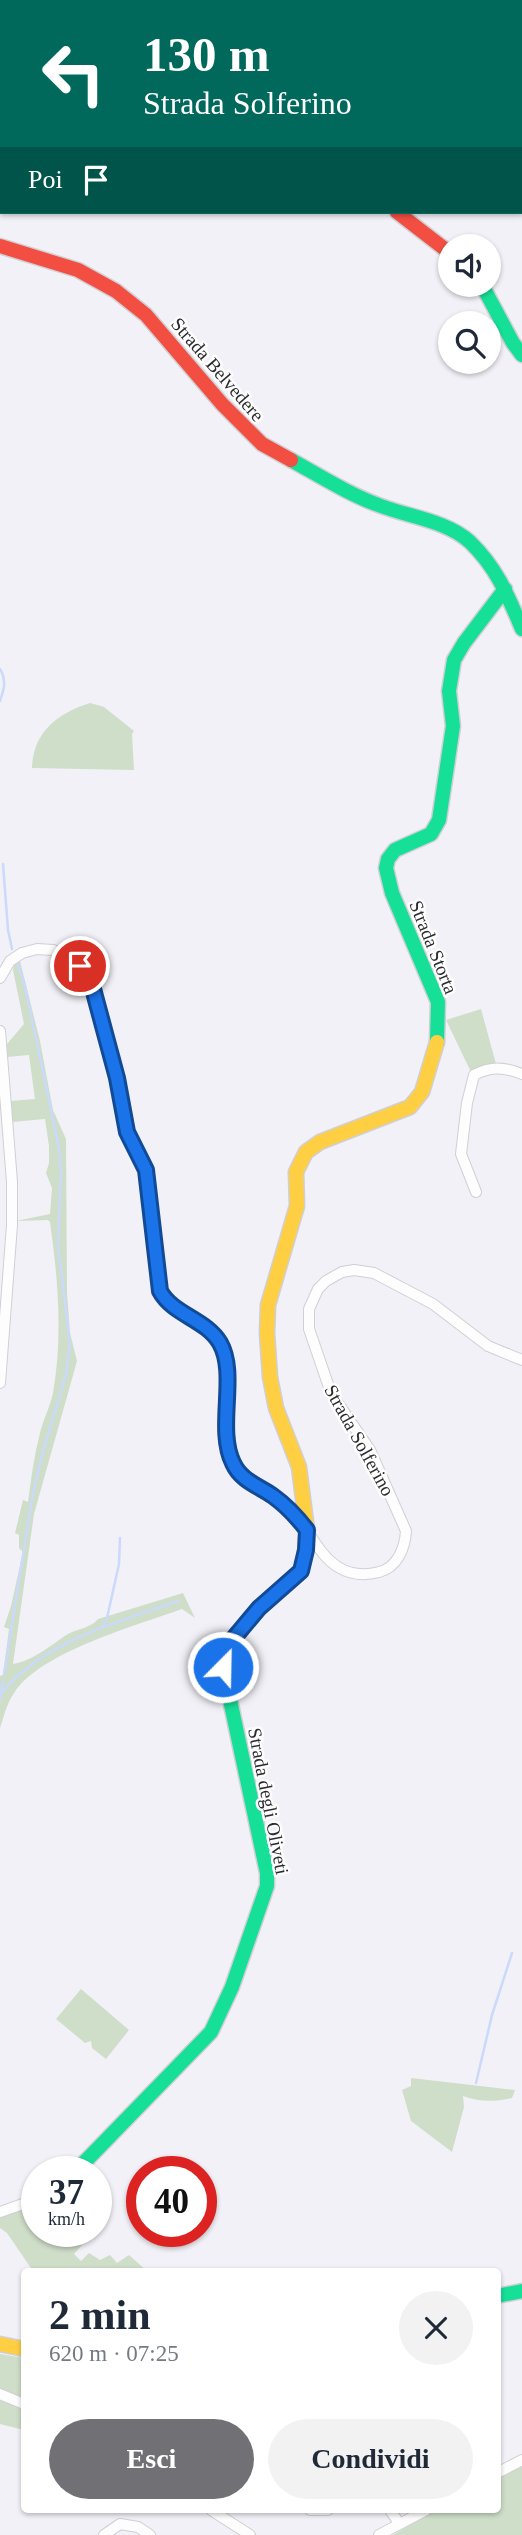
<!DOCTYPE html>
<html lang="it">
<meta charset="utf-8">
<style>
body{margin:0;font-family:Georgia,serif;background:#f2f2f3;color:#1f2937;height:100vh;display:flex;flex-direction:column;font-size:26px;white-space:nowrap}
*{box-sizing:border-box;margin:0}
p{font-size:23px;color:#747a83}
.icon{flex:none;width:38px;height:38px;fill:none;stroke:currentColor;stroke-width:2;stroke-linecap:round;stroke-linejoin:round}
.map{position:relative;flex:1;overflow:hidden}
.panel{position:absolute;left:21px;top:2268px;width:480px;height:245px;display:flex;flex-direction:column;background:#fff;border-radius:7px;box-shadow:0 2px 5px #0004}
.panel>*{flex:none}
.top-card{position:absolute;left:0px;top:0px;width:523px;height:214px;box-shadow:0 2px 5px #0004;background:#00695c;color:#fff;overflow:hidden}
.controls{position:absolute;left:438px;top:234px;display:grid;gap:14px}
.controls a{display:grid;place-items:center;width:63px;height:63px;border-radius:50%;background:#fff;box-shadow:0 2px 5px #0004;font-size:35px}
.speed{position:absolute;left:21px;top:2156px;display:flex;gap:14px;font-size:35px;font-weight:700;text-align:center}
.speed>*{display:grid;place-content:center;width:91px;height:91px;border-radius:50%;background:#fff;box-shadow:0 2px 5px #0004;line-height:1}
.speed small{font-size:18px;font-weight:400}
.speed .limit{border:10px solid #d22;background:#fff;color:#111}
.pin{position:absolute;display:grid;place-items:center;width:60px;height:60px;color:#fff;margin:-30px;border:4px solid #fff;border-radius:50%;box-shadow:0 2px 7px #0007}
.me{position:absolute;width:77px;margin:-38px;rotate:23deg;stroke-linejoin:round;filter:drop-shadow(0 0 5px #0008)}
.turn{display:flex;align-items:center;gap:24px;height:147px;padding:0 28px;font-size:32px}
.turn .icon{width:91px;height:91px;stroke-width:2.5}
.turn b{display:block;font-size:49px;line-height:60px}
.then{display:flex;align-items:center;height:66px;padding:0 28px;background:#0003;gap:14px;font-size:26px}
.round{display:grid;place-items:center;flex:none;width:74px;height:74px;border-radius:37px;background:#f2f2f3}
.head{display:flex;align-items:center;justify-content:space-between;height:119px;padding:0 28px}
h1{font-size:42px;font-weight:800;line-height:52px}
.cta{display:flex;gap:14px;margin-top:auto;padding:14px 28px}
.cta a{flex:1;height:80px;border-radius:42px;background:#717074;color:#fff;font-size:28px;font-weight:800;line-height:80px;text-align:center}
.cta a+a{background:#f2f2f3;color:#1f2937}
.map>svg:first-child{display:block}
</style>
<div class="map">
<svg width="522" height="2535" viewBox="0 0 522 2535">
<rect width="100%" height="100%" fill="#f2f1f7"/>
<path fill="#cfdec8" d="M90,703l14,4 30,24 -2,3 2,36 -102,-2c1,-36 26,-55 58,-65z
M20,961l20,80 13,69 13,29 1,153 3,41 7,28 -43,153 -21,150c20,-3 38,-19 55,-30 11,-6 23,-6 30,-15l85,-26 12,25 -13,-9c-44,16 -142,43 -168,84 -7,10 -10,23 -14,35v-52l3,-1 6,-46 -5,-2 7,-21 12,-54 -4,-4v-13l-4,-2 8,-33 5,2c3,-23 6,-46 12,-69 3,-13 10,-26 13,-40 10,-57 5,-114 -3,-171l-2,-2 -32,1 34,-7 2,-26 -6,-15 3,-10v-17l-4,-27 -33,3 -1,-21 24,-2 -6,-44 -22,2v-13l17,-20 -11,-54 1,-5z
M481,1009l15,55 -25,8 -25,-52z
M81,1989l48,41 -23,29 -14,-11 -1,-7 -6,2 -29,-24z
M411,2078l104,12 -3,8c-18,4 -32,4 -49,-2l1,11 -12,45 -41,-31 -9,-31 9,-4z
M37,2202v29h39l-3,5 9,9 -8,9 7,7 8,-8 11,7 10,-5 7,8 12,-8 18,16h-114l-26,-38 -7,-5v-10z
M0,2354l24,4v42l-24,-9z
M0,2400l24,10v20l-24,-6z
M522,2466v69h-129l42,-25h62v-32z"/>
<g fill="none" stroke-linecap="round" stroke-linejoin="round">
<path stroke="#cbd9fa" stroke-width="2.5" d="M0,669c7,12 4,20 0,32
M3,864l5,66 4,19
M103,1626l4,-8 12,-54 1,-26
M4,1674l28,-175 9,-40 25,-85 4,-29 -12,-101 3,-71 -2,-25 -34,-162 -8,-24
M1,1694c42,-53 115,-71 177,-93
M0,1700l3,-19
M476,2083l16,-68 20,-62"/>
<defs>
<path id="street" d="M0,978l10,-17 12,-8 15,-4 16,1 11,4 8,5 15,16 29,103 11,54 19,38 14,121c13,24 46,28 60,51 15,28 2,83 11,117 5,22 42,36 59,51 18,16 27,44 48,57 13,8 26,9 41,5 18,-4 26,-24 27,-41l-36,-81 -39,-57 -22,-64v-20l9,-20 8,-8 16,-9 12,-2 20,3 59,31 55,42 34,14
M0,1031l12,151v43l-12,158
M476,1192l-15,-38 6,-51 7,-28c17,-9 30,-8 48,-1
M0,2212l37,-13
M0,2394l24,10
M497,2473l25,-13
M211,2510l39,25
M310,2510h18
M390,2510l9,13
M104,2535l16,-11 18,3 12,8
M379,2535l47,-25"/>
<path id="fast" d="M482,285l31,58 9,12
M291,460c29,16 59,35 90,46 29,11 66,15 89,36 27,26 38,54 52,87
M437,1042l1,-40 -46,-109 -6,-25 2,-9 7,-9 36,-16 8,-14 14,-94 -4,-35 5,-31 10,-17 41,-54
M75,2172l136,-140 21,-45 35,-101v-13l-44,-206 5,-22 31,-37 42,-37 4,-17
M497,2296l25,-5"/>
<path id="slow" d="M504,0l4,2
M305,1554l2,-24 -8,-63 -23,-59 -6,-31 -3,-44 1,-28 29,-99 -1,-34 10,-20 14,-10 90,-35 12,-15 15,-50
M0,2344l24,5"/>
<path id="jam" d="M223,0l1,2
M522,6v1
M397,212l53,41
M0,246l78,24 38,21 30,24 76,89 40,40 29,16"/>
</defs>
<use href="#street" stroke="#d0cfd4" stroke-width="12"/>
<use href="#fast" stroke="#d0cfd4" stroke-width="17"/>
<use href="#slow" stroke="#d0cfd4" stroke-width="17"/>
<use href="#jam" stroke="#d0cfd4" stroke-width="17"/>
<use href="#street" stroke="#fdfdfe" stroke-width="10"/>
<use href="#fast" stroke="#16e098" stroke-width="14"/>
<use href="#slow" stroke="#ffcf43" stroke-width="14"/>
<use href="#jam" stroke="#f24e42" stroke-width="14"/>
</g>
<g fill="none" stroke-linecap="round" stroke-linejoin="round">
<defs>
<path id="route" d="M80,966l12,19 25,93 10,54 19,38 14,121c13,24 46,28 60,52 18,31 -4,86 13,120 8,18 26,23 40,33 14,10 24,21 34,34l-1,20 -5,21 -42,37 -31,37 -5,22"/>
</defs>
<use href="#route" stroke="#114b97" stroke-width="18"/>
<use href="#route" stroke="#1a73e8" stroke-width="12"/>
</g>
<g text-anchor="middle" stroke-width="5" stroke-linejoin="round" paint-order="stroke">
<g font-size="19" fill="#2b2a2e" stroke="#fdfdfd">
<text transform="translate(218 369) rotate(49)" y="7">Strada Belvedere</text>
<text transform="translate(434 947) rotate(68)" y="7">Strada Storta</text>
<text transform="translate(360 1440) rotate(61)" y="7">Strada Solferino</text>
<text transform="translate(269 1801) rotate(79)" y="7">Strada degli Oliveti</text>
</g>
</g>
</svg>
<div class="controls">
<a><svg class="icon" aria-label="sound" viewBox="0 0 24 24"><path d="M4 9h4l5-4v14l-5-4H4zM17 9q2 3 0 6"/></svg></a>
<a><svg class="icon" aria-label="search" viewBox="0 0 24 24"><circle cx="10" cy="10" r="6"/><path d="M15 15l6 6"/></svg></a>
</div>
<div class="speed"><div>37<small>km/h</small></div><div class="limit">40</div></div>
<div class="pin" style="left:80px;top:966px;background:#d93025"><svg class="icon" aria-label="arrive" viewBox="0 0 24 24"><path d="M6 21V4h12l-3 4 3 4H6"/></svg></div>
<svg class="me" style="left:223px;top:1667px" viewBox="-20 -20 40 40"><circle r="17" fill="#1a73e8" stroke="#fff" stroke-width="3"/><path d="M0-11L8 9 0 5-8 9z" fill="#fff"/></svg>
<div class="top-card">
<div class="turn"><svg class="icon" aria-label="left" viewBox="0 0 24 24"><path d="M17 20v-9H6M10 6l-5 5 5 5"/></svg><div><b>130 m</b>Strada Solferino</div></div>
<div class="then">Poi<svg class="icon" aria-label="arrive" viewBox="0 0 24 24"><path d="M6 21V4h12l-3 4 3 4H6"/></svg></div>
</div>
<section class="panel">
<div class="head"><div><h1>2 min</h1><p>620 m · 07:25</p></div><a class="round"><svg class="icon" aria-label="close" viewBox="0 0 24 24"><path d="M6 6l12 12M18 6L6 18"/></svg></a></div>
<div class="cta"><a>Esci</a><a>Condividi</a></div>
</section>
</div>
